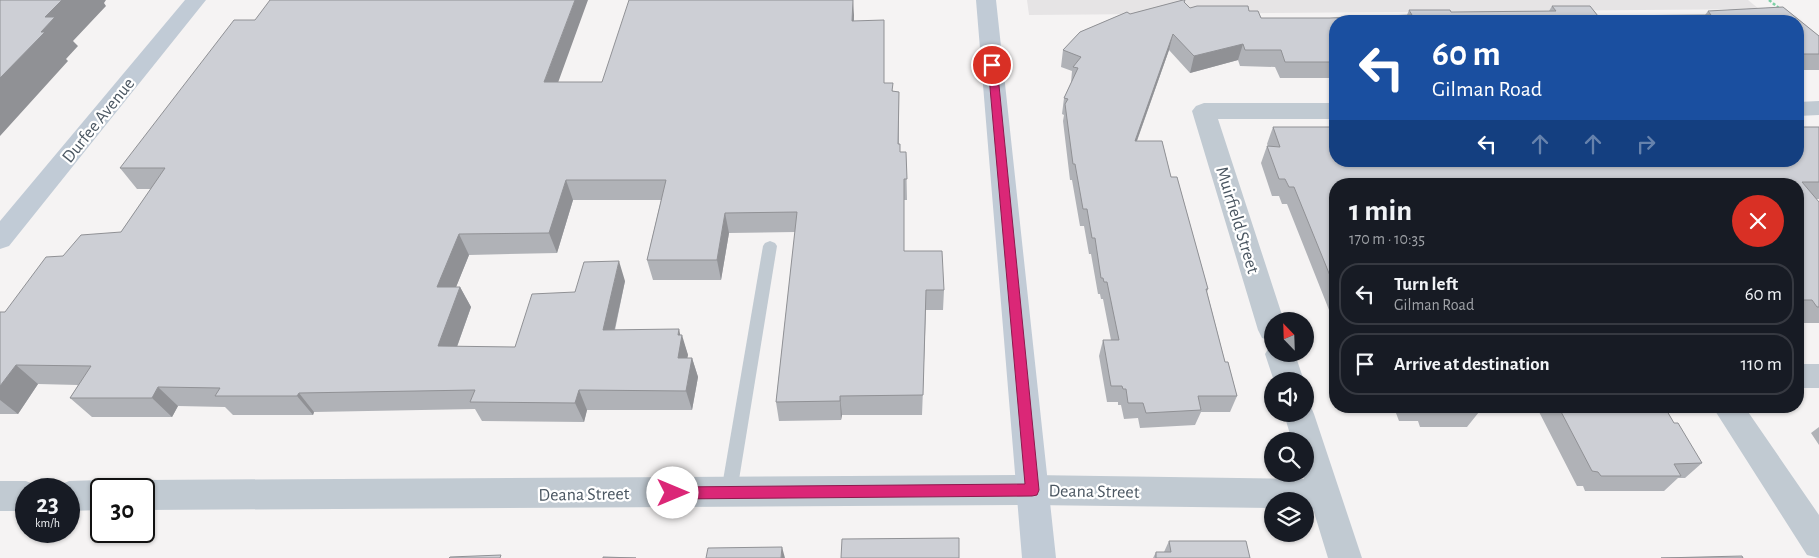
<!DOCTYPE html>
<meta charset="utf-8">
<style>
body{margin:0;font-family:"Alegreya Sans",sans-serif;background:#242831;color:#f1f3f6;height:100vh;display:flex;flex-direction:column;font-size:19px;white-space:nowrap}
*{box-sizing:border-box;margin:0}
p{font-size:16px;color:#9ea1a6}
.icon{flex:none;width:28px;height:28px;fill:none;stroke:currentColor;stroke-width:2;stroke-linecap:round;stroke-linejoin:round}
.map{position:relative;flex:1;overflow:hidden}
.drawer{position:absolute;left:1329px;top:178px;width:475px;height:235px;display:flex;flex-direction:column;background:#171b24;border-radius:20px;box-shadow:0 1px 4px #0004}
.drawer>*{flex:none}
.banner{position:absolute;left:1329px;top:15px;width:475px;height:152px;border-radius:20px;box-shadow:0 1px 4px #0004;background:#1a4fa0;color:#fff;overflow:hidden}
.needle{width:32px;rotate:337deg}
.tools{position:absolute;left:1264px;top:312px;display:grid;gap:10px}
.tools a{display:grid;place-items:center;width:50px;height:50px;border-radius:50%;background:#171b24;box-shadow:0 1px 4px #0004;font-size:25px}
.speed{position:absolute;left:15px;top:478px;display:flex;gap:10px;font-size:25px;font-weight:700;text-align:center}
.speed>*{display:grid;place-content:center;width:65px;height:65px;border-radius:50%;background:#171b24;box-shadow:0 1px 4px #0004;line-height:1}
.speed small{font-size:12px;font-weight:400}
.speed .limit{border:2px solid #111;border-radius:8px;background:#fff;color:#111}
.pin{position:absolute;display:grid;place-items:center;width:42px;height:42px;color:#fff;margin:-21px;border:2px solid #fff;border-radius:50%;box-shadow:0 1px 5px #0007}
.me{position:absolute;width:55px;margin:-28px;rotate:90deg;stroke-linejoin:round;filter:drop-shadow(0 0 4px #0008)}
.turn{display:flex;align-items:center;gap:18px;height:105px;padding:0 20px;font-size:22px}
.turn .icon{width:65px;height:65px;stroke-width:2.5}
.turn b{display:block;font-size:35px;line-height:42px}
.lanes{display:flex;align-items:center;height:48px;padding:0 20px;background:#0003;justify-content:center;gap:25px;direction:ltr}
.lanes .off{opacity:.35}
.round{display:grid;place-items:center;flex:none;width:52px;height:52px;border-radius:26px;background:#242831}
.summary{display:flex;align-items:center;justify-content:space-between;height:85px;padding:0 20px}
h1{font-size:30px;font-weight:600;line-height:38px}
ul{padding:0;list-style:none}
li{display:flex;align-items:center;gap:15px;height:62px;margin:0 10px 8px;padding:0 10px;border:2px solid #363941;border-radius:20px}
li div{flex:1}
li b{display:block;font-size:19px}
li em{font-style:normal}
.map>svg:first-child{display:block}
</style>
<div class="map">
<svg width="1819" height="558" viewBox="0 0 1819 558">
<rect width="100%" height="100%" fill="#f5f3f3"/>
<path fill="#e6e4e5" d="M1027,0h721l11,9 -730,6z"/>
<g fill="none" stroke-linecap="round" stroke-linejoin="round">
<path stroke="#7ad0a6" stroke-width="2.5" stroke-dasharray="3 2" stroke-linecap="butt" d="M1769,0l11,9"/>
<path fill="#c1cad2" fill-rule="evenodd" d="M770,241l5,2 2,3 -40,246 -2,5 -6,2 -6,-2 -2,-5 42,-246 2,-3z"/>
<path fill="#c1cad2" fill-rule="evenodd" d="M1819,101v14l-21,1v-14z
M1204,103h131v16h-117l66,202h-12v20l-10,-3 -4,-8 -66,-219 4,-5z
M1272,345v9h23l9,27h-30l-9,-27 5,-8z
M1798,364h21v24h-21z
M1305,403l5,2 4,9 48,144h-34l-15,-49 -8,-1v-7h-33v7l-240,-3 -888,5v-21h-13l1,-4 12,-5 888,-5 272,4 -2,-5h3v-33h-13l-8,-27h21z
M1712,406h32l75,109v43l-12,-3z
M101,480l12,5 1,4h-13v21l-32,1v-22h-13l1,-3 12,-5z
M0,481h26l12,5 1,3h-13v22h-26z"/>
<path fill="#c1cbd6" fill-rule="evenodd" d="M185,0h21l-197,246 -9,3v-28z
M976,0h20l60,558h-34z"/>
</g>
<path fill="#b0b2b7" d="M1183,0h2v3l5,5 7,-2h51l1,5h9l3,7h69l77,-3 2,-5h41l1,2 98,-1 3,-5h38l8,10 107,-1 3,-4 75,-4 36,29v34h-21v-49h-463v57h-55l-5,-11 -35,-1 -2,-6 -48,13 -21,-23 -32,91h25l9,36h6l31,112 -1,3 18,70h3l9,34 -7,16h-29l-6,13 -55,3 -2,-10 -14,1 -3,-14h-3v-3h-11l-8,-46 4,-16h8l-8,-41h-2l-1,-5h-2l-7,-40h-2l-5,-28h-4l-8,-46h-2l-7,-59 1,-6 -2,-1 2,-16 7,-15 1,-12 -11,-4 2,-17 17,-18 47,-20 3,2z
M854,15v6l30,20v42l9,8 6,1v52h1v8h6l1,48h-3v51l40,39 -1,20h-17l-4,105h-80l-1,5 -62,1 -3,-19 19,-170 -66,1 -8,47h-68l-6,-20 14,-60h-88l-16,53 -88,2 -13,32h4l11,20 -14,40h58l60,-55 50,-11 -10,49 66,5 7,20 -1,3h5l6,19 -6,33h-105l-3,12 -102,-1 -7,-12 -161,3 -1,3h-80l-8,-8 -47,-1 -6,11h-80l-22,-19 8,-13 -40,-1 -20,30h-18v-102h5l58,-56 58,-24 30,-43h-14l-17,-21 439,-86h43z
M1273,127l62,34 484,-34v72h-3l3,3v121h-20l-1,-2v-137h-463v141l-48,-121h-5l-3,-8h-7l-11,-33 6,-17h1l-1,-2z
M1366,406h110l3,6 -12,15h-47l-2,-6h-19l-3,-8h-28z
M1536,406h128l10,17 28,40 -17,15h-7l-14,13h-79l-2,-5h-6z
M1819,427v18l-8,-12z
M1169,541l81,17h-97l3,-6h8z"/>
<path fill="#909195" d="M62,0h44l-2,3 2,3 -33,35 5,5 -12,13 2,2 -68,75v-58l45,-61z
M575,0h13l-37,102 -7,-20z
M853,0l1,15 -1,26 -1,-20z
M1173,34l-4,16 -38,107 4,-16z
M1243,44l-5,16 -48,13 4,-17z
M566,180l7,20 -16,53 -8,-20z
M725,213l4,20 -8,47 -4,-20z
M459,234l10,21 -21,52 -11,-20z
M619,261l6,20 -15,69 -7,-20z
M460,287l11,20 -21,59 -12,-20z
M679,329l2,9 1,-3 6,20 -5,22 -5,-19v-23z
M692,358l6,19 -6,33 -6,-19z
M16,365l22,19 -20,30 -18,-14v-14z
M158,387l20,19 -6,11 -20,-19z
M579,390l8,20 -3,12 -9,-19z
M299,393l15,19 -1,3 -16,-19z
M840,396l2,19 -1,5 -1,-19z
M782,547l3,11h-4z"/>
<path fill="#cdcfd5" stroke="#909195" d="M0,0h62l-17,17h10l-14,15h4l-45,46z
M270,0h305l-31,82h58l27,-82h224l-1,21 32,-1v63h9l-1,8 7,1 -1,52h2v8h6l1,27h-3v72h38l2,39h-18l-3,105 -83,1v5l-64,1 21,-190 -72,1 -8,47h-70l19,-80h-100l-17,53 -90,1 -22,53h23l-22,59 77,1 17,-53 43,-2 9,-30 35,-1 -16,69 76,-1 -1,6h4l-4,23h14l-6,33 -107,-1 -4,13 -105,-1 5,-12 -176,3 -2,3h-82l5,-8 -62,-1 -6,11h-82l21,-32 -75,-1 -16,21v-74h5l41,-55 17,-1 18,-21 40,-3 44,-64h-45l114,-148h21z
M1183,0h2l-1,2 6,6 7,-2h51l1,5h9l3,7h69l82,-3 -3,-5h41l1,2 105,-1 -4,-5h38l8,10 113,-1 -3,-4 75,-4 36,29v18h-21v-33h-463v41h-50l-4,-12h-36l-2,-6 -49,12 -21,-22 -38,107h27l9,36h6l31,112h-2l19,73h3l9,34h-39l3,14 -55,3 -3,-10h-15l-2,-14h-3l-1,-3h-11l-8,-46h16l-12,-58h-3l-1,-4h-2l-6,-40h-3l-5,-29h-4l-8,-45h-2l-8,-60 3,-5 -4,-1 14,-30 -5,-1 8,-10 -18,-7 17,-18 47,-20 3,2z
M1273,127h62v34h463v-34h21v55h-17l17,20v105h-2l-5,-7h-14v-116h-463v104l-41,-101h-5l-4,-8h-6l-12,-33 13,1z
M1429,406h47l3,6h-48z
M1558,406h106l10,17h4l24,40 -28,1 7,12h-80l-3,-4 -6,-1z
M959,538v20h-118l1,-19z
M1169,541h77l4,17h-94v-6h15z
M782,547l-1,11h-75l2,-10z
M501,555l-1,3h-51l1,-1z
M1742,556l1,2h-82z
M603,557l33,1h-33z"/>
<path fill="#db2777" stroke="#8e194d" d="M992,62l5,3 42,425 -2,5 -5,1 -359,3 -5,-2 -2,-4 2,-4 5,-2 352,-3 -37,-419z"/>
<g text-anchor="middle" stroke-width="4.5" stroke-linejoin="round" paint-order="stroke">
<g font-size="18" fill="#4a5661" stroke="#fff">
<text transform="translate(98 120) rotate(-51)" y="6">Durfee Avenue</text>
<text transform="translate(1238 220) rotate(73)" y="6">Muirfield Street</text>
<text transform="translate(1094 491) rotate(1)" y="6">Deana Street</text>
<text transform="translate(584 494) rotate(-1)" y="6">Deana Street</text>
</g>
</g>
</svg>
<div class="tools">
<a><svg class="needle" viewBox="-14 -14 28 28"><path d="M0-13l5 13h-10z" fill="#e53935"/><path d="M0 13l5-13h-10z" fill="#9ea1a6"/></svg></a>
<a><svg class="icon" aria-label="sound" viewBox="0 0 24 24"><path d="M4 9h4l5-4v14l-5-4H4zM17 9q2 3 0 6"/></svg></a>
<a><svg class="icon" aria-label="search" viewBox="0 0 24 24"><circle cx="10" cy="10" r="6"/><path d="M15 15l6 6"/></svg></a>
<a><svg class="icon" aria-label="layers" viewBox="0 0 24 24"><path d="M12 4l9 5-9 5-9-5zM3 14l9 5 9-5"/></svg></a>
</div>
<div class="speed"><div>23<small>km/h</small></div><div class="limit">30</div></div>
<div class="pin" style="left:992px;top:65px;background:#d93025"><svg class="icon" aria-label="arrive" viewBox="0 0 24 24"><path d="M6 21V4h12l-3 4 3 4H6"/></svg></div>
<svg class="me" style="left:673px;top:493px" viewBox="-20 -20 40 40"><circle r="19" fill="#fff"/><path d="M0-13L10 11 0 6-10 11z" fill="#db2777"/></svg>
<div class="banner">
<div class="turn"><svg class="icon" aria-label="left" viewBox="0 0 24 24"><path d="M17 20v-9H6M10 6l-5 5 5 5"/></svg><div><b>60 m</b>Gilman Road</div></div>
<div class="lanes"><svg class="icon" aria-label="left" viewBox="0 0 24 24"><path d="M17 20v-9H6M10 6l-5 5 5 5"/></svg><svg class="icon off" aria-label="ahead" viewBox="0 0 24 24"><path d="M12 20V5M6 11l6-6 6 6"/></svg><svg class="icon off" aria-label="ahead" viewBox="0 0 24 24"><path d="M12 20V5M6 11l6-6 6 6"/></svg><svg class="icon off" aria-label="right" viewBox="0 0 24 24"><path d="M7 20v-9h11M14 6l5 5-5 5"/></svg></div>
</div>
<section class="drawer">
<div class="summary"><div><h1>1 min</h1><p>170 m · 10:35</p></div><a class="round" style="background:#d93025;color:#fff"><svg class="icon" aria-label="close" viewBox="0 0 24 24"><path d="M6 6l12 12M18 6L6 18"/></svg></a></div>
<ul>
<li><svg class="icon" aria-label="left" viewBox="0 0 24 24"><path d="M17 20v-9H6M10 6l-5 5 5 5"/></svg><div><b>Turn left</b><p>Gilman Road</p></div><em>60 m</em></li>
<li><svg class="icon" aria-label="arrive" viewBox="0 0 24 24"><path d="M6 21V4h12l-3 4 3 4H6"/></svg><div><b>Arrive at destination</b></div><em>110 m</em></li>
</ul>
</section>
</div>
